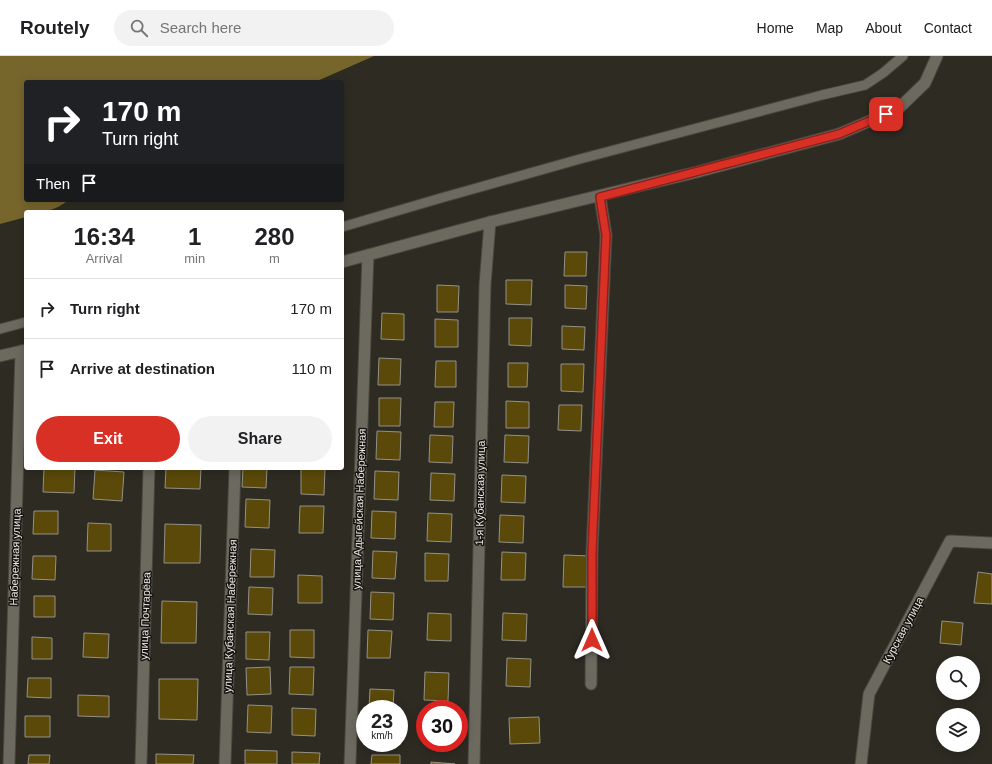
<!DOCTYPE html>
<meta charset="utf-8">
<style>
body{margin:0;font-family:Helvetica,sans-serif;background:#f2f2f2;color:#202124;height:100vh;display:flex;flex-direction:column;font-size:15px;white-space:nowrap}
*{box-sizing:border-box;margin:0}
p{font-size:13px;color:#757577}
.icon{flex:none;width:22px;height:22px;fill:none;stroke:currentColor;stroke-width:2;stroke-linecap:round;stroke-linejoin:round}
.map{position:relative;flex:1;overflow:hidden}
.side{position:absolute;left:24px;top:154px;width:320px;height:260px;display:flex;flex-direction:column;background:#fff;border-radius:4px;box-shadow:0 2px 10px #0003}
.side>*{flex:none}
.top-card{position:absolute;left:24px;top:24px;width:320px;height:122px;border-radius:4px;box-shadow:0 2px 10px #0003;background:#202124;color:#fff;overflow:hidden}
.buttons{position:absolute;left:936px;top:600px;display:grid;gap:8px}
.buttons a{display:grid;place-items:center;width:44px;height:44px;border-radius:50%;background:#fff;box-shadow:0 2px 10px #0003;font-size:20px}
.speed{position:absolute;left:356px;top:644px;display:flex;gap:8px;font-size:20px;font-weight:700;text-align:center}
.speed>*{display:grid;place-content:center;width:52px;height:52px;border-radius:50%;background:#fff;box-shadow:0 2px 10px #0003;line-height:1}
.speed small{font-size:10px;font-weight:400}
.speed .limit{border:6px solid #d22;background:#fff;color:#111}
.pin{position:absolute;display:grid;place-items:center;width:34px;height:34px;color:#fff;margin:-17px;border-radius:8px;box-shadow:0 2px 6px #0006}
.me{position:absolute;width:44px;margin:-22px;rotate:0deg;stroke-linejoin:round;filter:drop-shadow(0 0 3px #0008)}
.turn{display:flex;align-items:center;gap:14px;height:84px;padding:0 12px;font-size:18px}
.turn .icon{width:52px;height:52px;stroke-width:2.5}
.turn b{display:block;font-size:28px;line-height:34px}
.then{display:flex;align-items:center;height:38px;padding:0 12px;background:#0003;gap:8px;font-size:15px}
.eta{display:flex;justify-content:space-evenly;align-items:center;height:68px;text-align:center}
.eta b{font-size:24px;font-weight:600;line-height:28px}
.cta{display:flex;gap:8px;margin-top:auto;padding:8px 12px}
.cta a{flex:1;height:46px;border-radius:24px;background:#d93025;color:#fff;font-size:16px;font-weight:600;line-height:46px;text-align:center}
.cta a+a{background:#f2f2f2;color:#202124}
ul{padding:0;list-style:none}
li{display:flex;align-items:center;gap:12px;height:60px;padding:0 12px;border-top:1px solid #e0e0e0}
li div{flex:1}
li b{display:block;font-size:15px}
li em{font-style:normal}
header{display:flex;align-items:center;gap:24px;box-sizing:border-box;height:56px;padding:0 20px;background:#fff;border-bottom:1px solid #e0e0e0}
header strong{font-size:19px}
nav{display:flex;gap:22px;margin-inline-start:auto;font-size:14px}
.search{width:280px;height:36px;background:#f2f2f2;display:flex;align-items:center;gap:10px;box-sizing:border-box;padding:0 14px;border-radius:22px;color:#757577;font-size:15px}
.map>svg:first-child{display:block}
</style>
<header>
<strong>Routely</strong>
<div class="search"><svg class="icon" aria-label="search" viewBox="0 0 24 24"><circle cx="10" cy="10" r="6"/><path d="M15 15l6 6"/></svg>Search here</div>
<nav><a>Home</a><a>Map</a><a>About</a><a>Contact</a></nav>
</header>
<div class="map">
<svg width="992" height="708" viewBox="0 0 992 708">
<rect width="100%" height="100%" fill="#2d2b22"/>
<path fill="#77662c" d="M0,0h374l-59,26h-289v118h43c-17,12 -23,12 -43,12v5l-26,7z"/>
<path fill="#5a4909" stroke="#949187" d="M565,196h22l-1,24h-22z
M506,224h26l-1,25 -25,-1z
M437,229l22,1 -1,26h-21z
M565,229l22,1 -1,23 -21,-1z
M382,257l22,1v26l-23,-1z
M509,262h23l-1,28 -22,-1z
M435,263l23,1v27h-23z
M562,270l23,1 -1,23 -22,-1z
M379,302l22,1 -1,26h-22z
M436,305h20v26h-21z
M508,307h20l-1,24h-19z
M561,308h23l-1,28 -22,-1z
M379,342h22l-1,28h-21z
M506,345l23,1v26h-23z
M435,346h19l-1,25h-19z
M559,349h23l-1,26 -23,-1z
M377,375l24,1 -1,28 -24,-1z
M430,379l23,1 -1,27 -23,-1z
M505,379l24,1 -1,27 -24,-1z
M44,412h31l-1,25 -31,-1z
M166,412h35l-1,21 -35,-1z
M243,412h24l-1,20 -24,-1z
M301,412h24l-1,27 -23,-1z
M95,414l29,2 -2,29 -29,-2z
M375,415l24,1 -1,28 -24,-1z
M431,417l24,1 -1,27 -24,-1z
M502,419l24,1 -1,27 -24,-1z
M246,443l24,1 -1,28 -24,-1z
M300,450h24l-1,27h-24z
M34,455h24v23h-25z
M372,455l24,1 -1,27 -24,-1z
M428,457l24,1 -1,28 -24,-1z
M500,459l24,1 -1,27 -24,-1z
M88,467l23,1v27h-24z
M165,468l36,1 -1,38h-36z
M251,493l24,1 -1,27h-24z
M373,495l24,1 -2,27 -23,-1z
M502,496l24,1 -1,27h-24z
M425,497l24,1 -1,27h-23z
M564,499l27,1 -1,31h-27z
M33,500h23l-1,24 -23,-1z
M978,516l14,2v30l-18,-1z
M298,519l24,1v27h-24z
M249,531l24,1 -1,27 -24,-1z
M371,536l23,1 -1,27 -23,-1z
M34,540h21v21h-21z
M162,545l35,1 -1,41h-35z
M428,557l23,1v27l-24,-1z
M503,557l24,1 -1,27 -24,-1z
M942,565l21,2 -2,22 -21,-2z
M290,574h24v28l-24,-1z
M368,574l24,1 -2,27h-23z
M246,576h24l-1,28 -23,-1z
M84,577l25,1 -1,24 -25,-1z
M32,581l20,1v21h-20z
M507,602l24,1 -1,28 -24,-1z
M270,611l1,27 -24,1 -1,-27z
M290,611h24l-1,28 -24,-1z
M425,616l24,1 -1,28 -24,-1z
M28,622h23v20l-24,-1z
M159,623h39l-1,41 -38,-1z
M370,633l24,1 -1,19h-24z
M78,639l31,1v21l-31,-1z
M248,649l24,1 -1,27 -24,-1z
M292,652l24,1 -1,27 -23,-1z
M25,660h25v21h-25z
M539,661l1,26 -30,1 -1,-26z
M428,687h24v4l-24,-1z
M245,694l32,1v13h-32z
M292,696l28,1 -1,11h-27z
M156,698l38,1 -1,9h-37z
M29,699h21l-1,9h-21z
M372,699h28v9h-29z
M431,706l24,2h-24z"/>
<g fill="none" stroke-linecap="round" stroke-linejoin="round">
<defs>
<path id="service" d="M342,171l99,-29 139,-39 242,-64 43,-10 18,-12 20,-17
M0,273l26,-7"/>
<path id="minor" d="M591,628l1,-131 14,-318 -6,-38
M9,708l12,-413
M141,708l8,-296
M225,708l10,-296
M350,708l18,-509
M474,708l11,-479 5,-63
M861,708l8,-70 81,-153 42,2"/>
<path id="tertiary" d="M342,206l148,-40 207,-50 142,-38 59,-25 27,-26 12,-27
M0,300l26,-6"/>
</defs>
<use href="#service" stroke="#494640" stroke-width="11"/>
<use href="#minor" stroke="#494640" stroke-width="13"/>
<use href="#tertiary" stroke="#494640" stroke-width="13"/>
<use href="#service" stroke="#6c695f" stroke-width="9"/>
<use href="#minor" stroke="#6c695f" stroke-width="11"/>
<use href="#tertiary" stroke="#6c695f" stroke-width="11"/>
</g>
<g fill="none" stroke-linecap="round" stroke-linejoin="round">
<defs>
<path id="route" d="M592,584v-87l14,-318 -6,-38 239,-63 47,-20"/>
</defs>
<use href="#route" stroke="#8d1f18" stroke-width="10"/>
<use href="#route" stroke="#d93025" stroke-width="7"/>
</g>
<g text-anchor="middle" stroke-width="3" stroke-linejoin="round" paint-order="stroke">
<g font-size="11" fill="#ebe9e3" stroke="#141310">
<text transform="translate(480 437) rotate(-89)" y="4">1-я Кубанская улица</text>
<text transform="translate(359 453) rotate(-88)" y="4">улица Адыгейская Набережная</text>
<text transform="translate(15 501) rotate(-88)" y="4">Набережная улица</text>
<text transform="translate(145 560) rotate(-88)" y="4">улица Почтарёва</text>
<text transform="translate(230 560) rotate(-88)" y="4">улица Кубанская Набережная</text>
<text transform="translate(903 574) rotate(-62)" y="4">Курская улица</text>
</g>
</g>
</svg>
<div class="buttons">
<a><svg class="icon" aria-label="search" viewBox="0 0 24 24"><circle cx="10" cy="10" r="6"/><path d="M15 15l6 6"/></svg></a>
<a><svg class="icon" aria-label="layers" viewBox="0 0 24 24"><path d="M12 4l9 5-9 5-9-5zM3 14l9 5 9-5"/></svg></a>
</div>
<div class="speed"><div>23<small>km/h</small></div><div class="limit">30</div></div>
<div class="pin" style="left:886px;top:58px;background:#d93025"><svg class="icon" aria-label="arrive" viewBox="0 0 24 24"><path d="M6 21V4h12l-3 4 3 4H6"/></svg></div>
<svg class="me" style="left:592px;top:584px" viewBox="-20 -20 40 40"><path d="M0-17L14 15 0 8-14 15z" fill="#d93025" stroke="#fff" stroke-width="4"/></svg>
<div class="top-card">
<div class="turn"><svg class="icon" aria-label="right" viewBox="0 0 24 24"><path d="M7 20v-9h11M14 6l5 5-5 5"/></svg><div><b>170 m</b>Turn right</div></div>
<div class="then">Then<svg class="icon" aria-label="arrive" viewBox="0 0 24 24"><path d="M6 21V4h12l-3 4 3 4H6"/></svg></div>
</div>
<section class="side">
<div class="eta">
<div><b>16:34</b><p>Arrival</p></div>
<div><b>1</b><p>min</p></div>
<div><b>280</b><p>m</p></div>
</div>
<ul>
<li><svg class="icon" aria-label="right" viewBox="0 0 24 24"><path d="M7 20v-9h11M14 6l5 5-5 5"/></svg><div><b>Turn right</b></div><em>170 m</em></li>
<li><svg class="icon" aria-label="arrive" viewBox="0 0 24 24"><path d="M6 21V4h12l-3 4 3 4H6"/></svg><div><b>Arrive at destination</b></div><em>110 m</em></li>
</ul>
<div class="cta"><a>Exit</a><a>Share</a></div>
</section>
</div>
